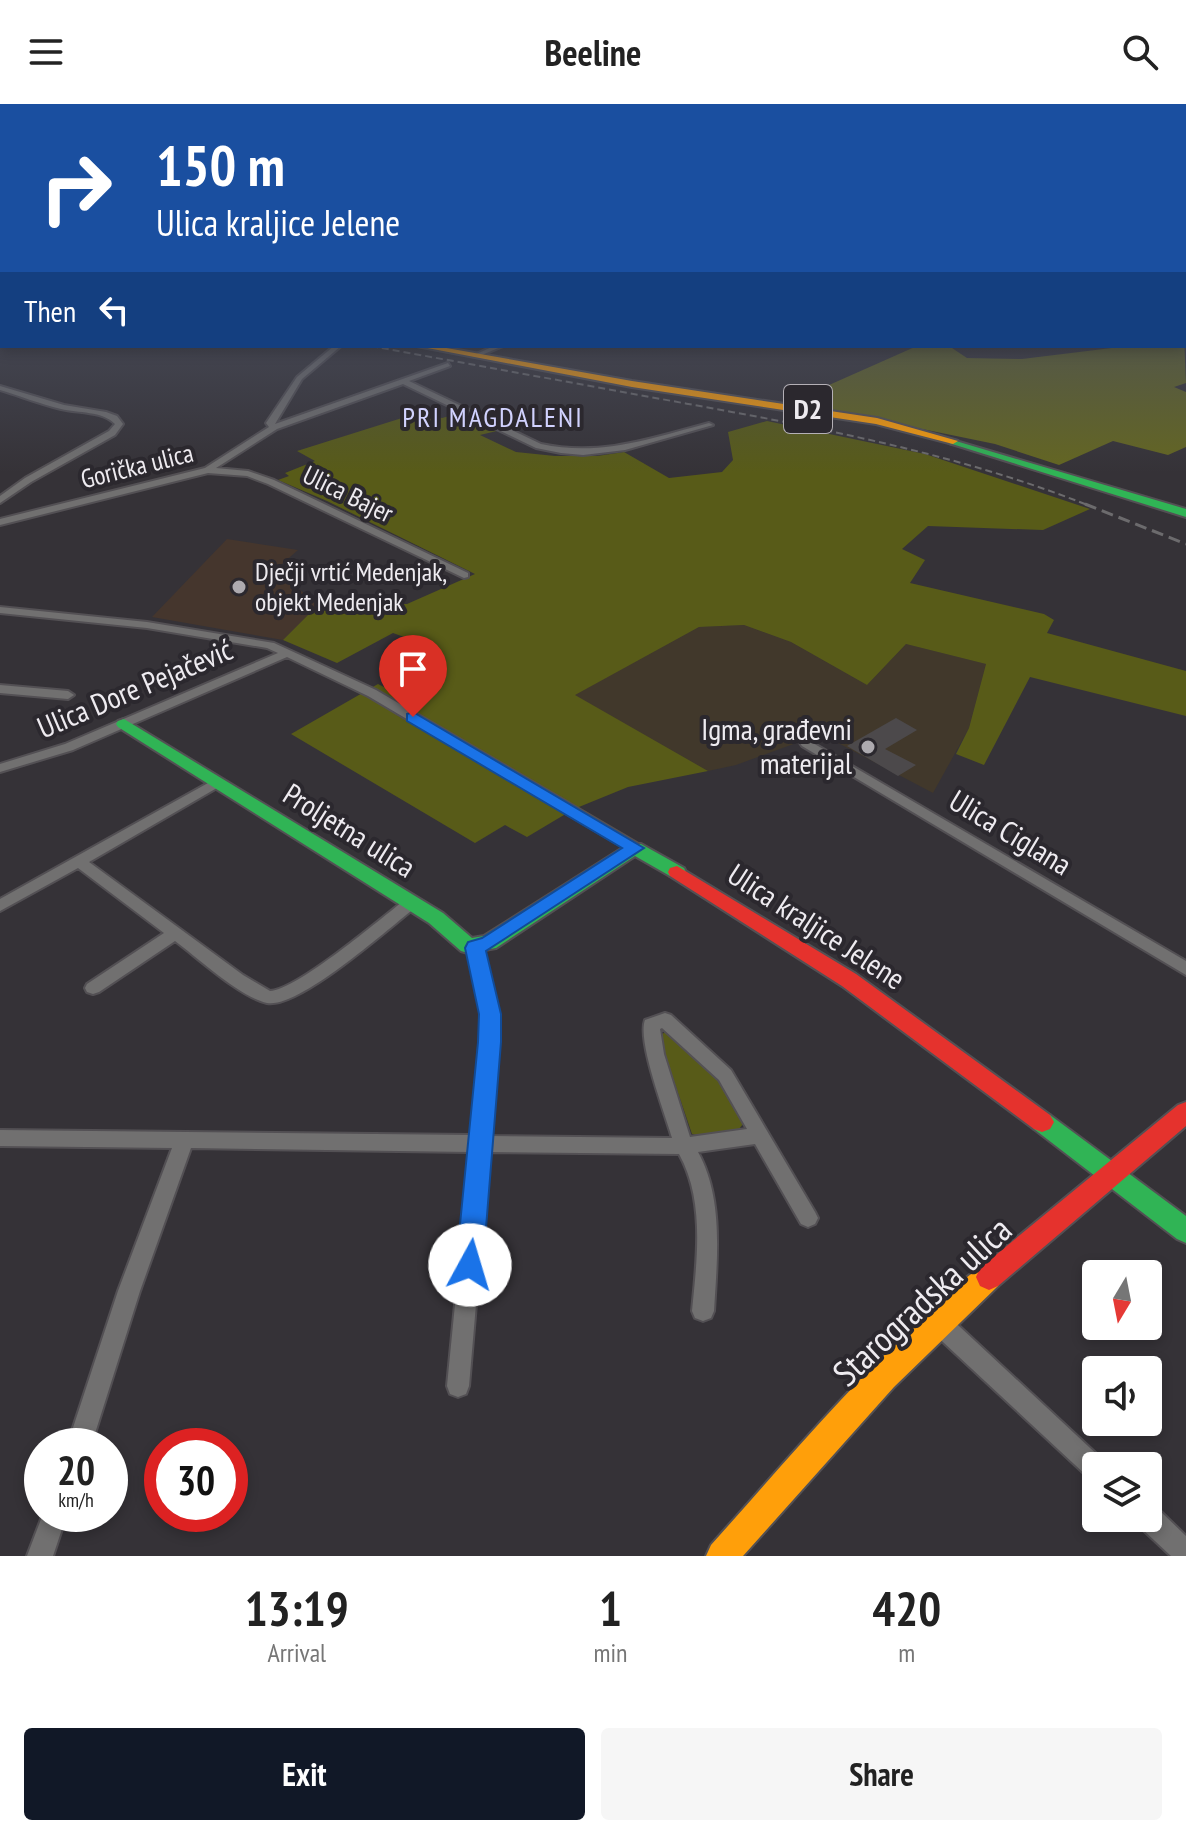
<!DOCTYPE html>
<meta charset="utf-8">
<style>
body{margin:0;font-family:"PT Sans Narrow",sans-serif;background:#f6f6f6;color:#222;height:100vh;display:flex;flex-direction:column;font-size:30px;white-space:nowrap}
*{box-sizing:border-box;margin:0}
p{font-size:26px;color:#767676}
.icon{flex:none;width:44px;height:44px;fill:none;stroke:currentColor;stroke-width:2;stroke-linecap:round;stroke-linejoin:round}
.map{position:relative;height:1452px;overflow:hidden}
.panel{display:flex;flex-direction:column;background:#fff;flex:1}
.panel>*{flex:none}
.hud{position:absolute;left:0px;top:0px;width:1186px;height:244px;box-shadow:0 4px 12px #0003;background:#1a4fa0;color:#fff;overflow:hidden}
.needle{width:52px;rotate:190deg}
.tools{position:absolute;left:1082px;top:1156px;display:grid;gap:16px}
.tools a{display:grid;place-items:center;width:80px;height:80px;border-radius:8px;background:#fff;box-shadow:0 4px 12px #0003;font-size:40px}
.speed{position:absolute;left:24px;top:1324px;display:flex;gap:16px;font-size:40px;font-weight:700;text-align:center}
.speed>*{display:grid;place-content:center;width:104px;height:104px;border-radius:50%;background:#fff;box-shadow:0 4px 12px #0003;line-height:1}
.speed small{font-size:20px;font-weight:400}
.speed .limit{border:12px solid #d22;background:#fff;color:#111}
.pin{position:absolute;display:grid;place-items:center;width:68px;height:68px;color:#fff;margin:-82px -34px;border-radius:50% 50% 50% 0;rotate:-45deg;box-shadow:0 0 8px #0007}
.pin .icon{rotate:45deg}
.me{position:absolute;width:88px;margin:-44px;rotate:6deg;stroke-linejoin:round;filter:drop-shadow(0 0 6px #0008)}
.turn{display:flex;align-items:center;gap:28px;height:168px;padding:0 24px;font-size:36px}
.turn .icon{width:104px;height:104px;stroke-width:2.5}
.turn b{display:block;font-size:56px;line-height:68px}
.then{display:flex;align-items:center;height:76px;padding:0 24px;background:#0003;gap:16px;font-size:30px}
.eta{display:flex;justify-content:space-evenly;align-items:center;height:136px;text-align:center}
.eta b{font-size:48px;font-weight:800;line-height:56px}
.primary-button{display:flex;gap:16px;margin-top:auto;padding:16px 24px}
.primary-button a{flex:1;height:92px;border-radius:8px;background:#111827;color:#fff;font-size:32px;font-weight:800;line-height:92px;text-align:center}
.primary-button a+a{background:#f6f6f6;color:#222}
header{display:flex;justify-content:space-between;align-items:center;height:104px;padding:0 24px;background:#fff;font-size:36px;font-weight:800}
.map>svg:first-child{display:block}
</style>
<header><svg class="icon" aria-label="menu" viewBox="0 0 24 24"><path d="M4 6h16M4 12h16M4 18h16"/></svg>Beeline<svg class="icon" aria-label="search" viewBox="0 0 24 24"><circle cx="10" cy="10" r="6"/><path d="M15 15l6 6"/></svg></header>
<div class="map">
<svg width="1186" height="1452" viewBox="0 0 1186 1452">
<rect width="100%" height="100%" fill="#353237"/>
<path fill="#41382b" d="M744,521l47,17 76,43 39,-41 80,20 -17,64 -36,65 -112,-59 -85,31 -28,6 -134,-76 125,-68z"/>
<path fill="#45362d" d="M227,435l71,11 -24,21 45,33 -36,36 -131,-23z"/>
<path fill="#585b18" d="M421,308l21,6 19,-5 40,17 -21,5 36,17 39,4h42l27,-4 45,26 53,-6 11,-12 -5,-28 39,-11 158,33 165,55 -47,21 -115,-4 -26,23 23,11 -15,23 134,31 10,6 -7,13 139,38v45l-156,-39 -46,88 -28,-11 13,-26 17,-64 -80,-20 -39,41 -76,-43 -47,-17 -45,2 -124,68 133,76 -80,16 -54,22 -47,28 -22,-12 -30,18 -184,-109 87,-50 18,9 44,-22 -19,-12 16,-10 -44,-16 -56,30 -54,-23 36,-36h88l68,-30 -148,-73 -49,-21 11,-4 -4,-3 30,-12 -18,-10z
M666,927l50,46 27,47 -4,5 -39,7 -8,-2 -33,-97z"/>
<path fill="#646621" d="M1184,232l2,47 -12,4 12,5v55l-18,8 -55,-14 -54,24 -64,-21 -175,-36 -9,-15 106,-47h32l18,12 55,1 106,-13h56z"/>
<path fill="#4c494b" d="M896,614l21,12 -32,19 31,16 -18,11 -51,-30z"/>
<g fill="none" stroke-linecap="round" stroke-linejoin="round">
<defs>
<path id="street" d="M334,242h7l-39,33 -27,45 173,-61 2,3 -41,15 132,63c60,13 111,-6 168,-21l4,2 -88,25 -42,5 -22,-2 -25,-5 -133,-64 -126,45 -61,39 32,3 26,9 194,93v4l-4,1 -196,-94 -21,-8 -39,-3 -208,52v-6l205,-51 64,-41 -3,-4 31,-46z
M494,242h9l-26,11 -5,-1z
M0,282l64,19 42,7 11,4 6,8 -8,11 -84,47 -31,21v-7l25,-18 84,-47 6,-7c-12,-13 -37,-11 -54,-15 -21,-5 -41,-13 -61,-19z
M0,503l147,15 127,21 102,47 264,155 2,3 -2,3h-10l-262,-155 -81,-39 -214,93 -73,22v-8l65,-20 213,-91 -11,-5 -120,-20 -147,-15z
M0,581l68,6 6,4 -6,4 -68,-6z
M806,635l380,222v14l-384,-229 -2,-3 2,-3z
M217,674l7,4 -2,3 -133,77 154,113 27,16c27,-1 110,-72 136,-92h10l3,4 -3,4c-27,21 -117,102 -149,96 -27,-6 -69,-45 -92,-62l-76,51 -6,2 -6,-2 -2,-4 2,-4 77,-51 -86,-65 -78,43v-12z
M475,838l6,2 2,4 15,66 -8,122 182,2c-7,-25 -35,-97 -27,-118l20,-7 6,2 60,55 84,142 3,6 -3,6 -7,3 -7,-3 -46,-80 -57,8c26,47 19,107 16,159l-3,7 -8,3 -8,-3 -3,-7c5,-51 13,-111 -13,-157l-190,-2 -20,234 -3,8 -8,3 -8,-3 -3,-8 23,-234 -279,-4 -51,143 -49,155h-24l51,-155 54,-143 -172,-2v-16l471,5 11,-121 -15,-66 2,-4zM662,924l57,52 28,49 -57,8 -26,-83 -4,-25z
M937,1206l8,3 159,148 3,5h-11v15l-8,-4 -159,-148 -3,-8 3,-8z
M1148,1401l9,3 29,28v20h-15l-32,-30 -3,-8h12z
M43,1410h24l-14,42h-26z"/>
<path id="fast" d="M0,166h2v4h-2z
M949,335l237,70v8l-237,-74z
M124,615l319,194 29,25 12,-2 145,-92h12l43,24 2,4 -2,4h-14l-35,-20 -139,92 -28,5 -7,-2 -32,-28 -311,-196 -2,-3 2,-3z
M1042,1008l8,3 136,101v27l-9,-4 -143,-110 -4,-7 4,-7z"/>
<path id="slow" d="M417,242h18l197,35 245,37 81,23 -5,3 -77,-20 -244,-37z
M989,1160l9,4 4,9 -4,9 -104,101 -151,169h-37l5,-11c69,-77 136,-157 212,-227 20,-18 41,-44 66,-54z"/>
<path id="jam" d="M677,762l179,108 194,141 4,7 -4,7 -8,3 -8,-3 -192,-143 -172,-110 -2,-4 2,-4z
M1186,998v24l-188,160 -9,4 -9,-4 -4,-9 4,-9 198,-163z"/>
</defs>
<use href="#street" stroke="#535054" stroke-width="4"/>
<use href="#fast" stroke="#535054" stroke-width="4"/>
<use href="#slow" stroke="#535054" stroke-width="4"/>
<use href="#jam" stroke="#535054" stroke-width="4"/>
<use href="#street" fill="#717070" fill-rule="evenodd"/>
<use href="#fast" fill="#30b455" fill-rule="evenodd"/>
<use href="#slow" fill="#ff9f0a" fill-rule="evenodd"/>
<use href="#jam" fill="#e5322d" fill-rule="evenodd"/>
<path stroke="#6c6b6d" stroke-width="2" stroke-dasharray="7 4" stroke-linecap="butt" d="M371,242c104,19 208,38 312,57 138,25 276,51 407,103"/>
<path stroke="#6c6b6d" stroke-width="3" stroke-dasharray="12 6" stroke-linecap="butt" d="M1085,400l101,40"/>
</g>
<linearGradient id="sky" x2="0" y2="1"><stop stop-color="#1d1c1e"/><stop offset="0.45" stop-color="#4b4f5e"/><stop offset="1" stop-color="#4b4f5e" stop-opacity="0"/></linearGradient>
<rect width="1186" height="369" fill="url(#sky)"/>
<path fill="#1a73e8" stroke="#114b97" stroke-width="2" d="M413,608l231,136 -158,103 15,63v28l-18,223 -4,9 -9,3 -10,-3 -4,-9 22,-223 1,-28 -14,-66 3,-6 14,-4 140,-90 -215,-127v-7z"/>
<g fill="#adaaaf" stroke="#2b282e" stroke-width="3">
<circle cx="239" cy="483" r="8"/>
<circle cx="868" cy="643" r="8"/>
</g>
<g text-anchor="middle" stroke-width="8" stroke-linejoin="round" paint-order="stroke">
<g font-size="26" fill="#eeebf0" stroke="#2b282e">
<text transform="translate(137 362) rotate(-14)" y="9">Gorička ulica</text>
<text transform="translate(348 390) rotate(26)" y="9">Ulica Bajer</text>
</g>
<g font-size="26" fill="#eeebf0" stroke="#2b282e" text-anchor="start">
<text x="255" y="477">Dječji vrtić Medenjak,<tspan x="255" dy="30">objekt Medenjak</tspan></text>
</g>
<rect fill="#2b282e" stroke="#b4b0b6" stroke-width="2" x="784" y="281" width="48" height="48" rx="6"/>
<g font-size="28" font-weight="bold" fill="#eeebf0">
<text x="808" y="315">D2</text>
</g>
<g font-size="28" letter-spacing="2" fill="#d1d2fe" stroke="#2b282e">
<text x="493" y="323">PRI MAGDALENI</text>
</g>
<g font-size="30" fill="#eeebf0" stroke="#2b282e">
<text transform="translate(135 585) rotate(-23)" y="10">Ulica Dore Pejačević</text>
<text transform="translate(349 727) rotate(32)" y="10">Proljetna ulica</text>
<text transform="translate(1010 729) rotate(31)" y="10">Ulica Ciglana</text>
<text transform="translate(816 823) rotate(33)" y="10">Ulica kraljice Jelene</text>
</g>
<g font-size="30" fill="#eeebf0" stroke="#2b282e" text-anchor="end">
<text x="852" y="636">Igma, građevni<tspan x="852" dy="34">materijal</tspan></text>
</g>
<g font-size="36" fill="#eeebf0" stroke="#2b282e">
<text transform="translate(922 1197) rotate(-43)" y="13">Starogradska ulica</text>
</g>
</g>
</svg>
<div class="tools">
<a><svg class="needle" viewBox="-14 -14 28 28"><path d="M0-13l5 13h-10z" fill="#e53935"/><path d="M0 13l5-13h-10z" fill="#767676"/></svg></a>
<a><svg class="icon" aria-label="sound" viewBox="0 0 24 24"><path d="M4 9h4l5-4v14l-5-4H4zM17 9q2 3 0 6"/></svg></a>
<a><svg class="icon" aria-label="layers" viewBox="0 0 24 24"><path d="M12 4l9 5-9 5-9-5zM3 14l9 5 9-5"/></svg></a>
</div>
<div class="speed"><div>20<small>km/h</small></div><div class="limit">30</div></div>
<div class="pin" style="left:413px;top:613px;background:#d93025"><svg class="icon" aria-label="arrive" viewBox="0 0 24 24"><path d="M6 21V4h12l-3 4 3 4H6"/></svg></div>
<svg class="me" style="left:470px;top:1161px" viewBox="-20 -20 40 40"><circle r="19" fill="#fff"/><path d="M0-13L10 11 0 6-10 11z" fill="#1a73e8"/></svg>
<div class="hud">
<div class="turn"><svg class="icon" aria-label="right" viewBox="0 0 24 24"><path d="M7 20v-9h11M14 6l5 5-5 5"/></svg><div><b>150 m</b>Ulica kraljice Jelene</div></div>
<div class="then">Then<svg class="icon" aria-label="left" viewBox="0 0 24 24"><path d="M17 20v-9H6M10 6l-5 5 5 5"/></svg></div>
</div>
</div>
<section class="panel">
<div class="eta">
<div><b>13:19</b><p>Arrival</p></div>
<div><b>1</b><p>min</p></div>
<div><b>420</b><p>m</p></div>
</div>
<div class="primary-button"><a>Exit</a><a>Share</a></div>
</section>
